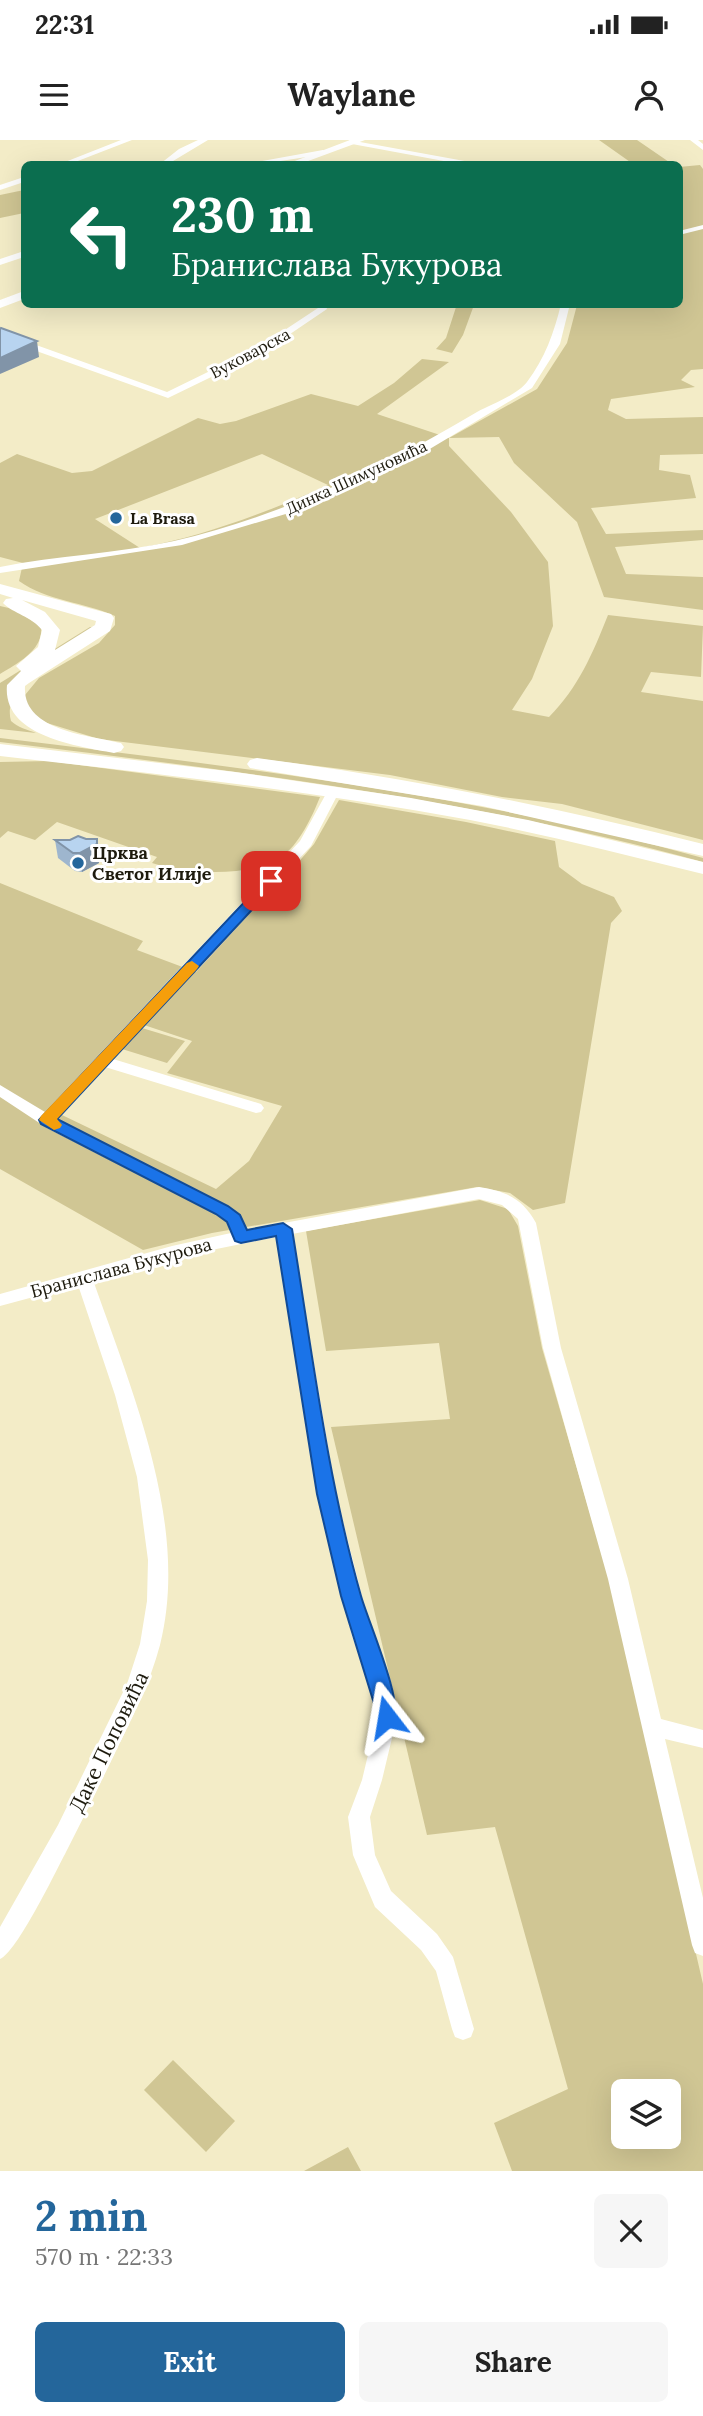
<!DOCTYPE html>
<meta charset="utf-8">
<style>
body{margin:0;font-family:Lora,serif;background:#f6f6f6;color:#222;height:100vh;display:flex;flex-direction:column;font-size:26px;white-space:nowrap}
*{box-sizing:border-box;margin:0}
p{font-size:23px;color:#767676}
.icon{flex:none;width:38px;height:38px;fill:none;stroke:currentColor;stroke-width:2;stroke-linecap:round;stroke-linejoin:round}
.map{position:relative;height:2031px;overflow:hidden}
.panel{display:flex;flex-direction:column;background:#fff;flex:1}
.panel>*{flex:none}
.hud{position:absolute;left:21px;top:21px;width:662px;height:147px;border-radius:10px;box-shadow:0 7px 28px #0002;background:#0b6e4f;color:#fff;overflow:hidden}
.fabs{position:absolute;left:611px;top:1939px;display:grid;gap:14px}
.fabs a{display:grid;place-items:center;width:70px;height:70px;border-radius:10px;background:#fff;box-shadow:0 7px 28px #0002;font-size:35px}
.pin{position:absolute;display:grid;place-items:center;width:60px;height:60px;color:#fff;margin:-30px;border-radius:14px;box-shadow:0 4px 10px #0006}
.me{position:absolute;width:77px;margin:-38px;rotate:346deg;stroke-linejoin:round;filter:drop-shadow(0 0 5px #0008)}
.turn{display:flex;align-items:center;gap:24px;height:147px;padding:0 35px;font-size:32px}
.turn .icon{width:91px;height:91px;stroke-width:2.5}
.turn b{display:block;font-size:49px;line-height:60px}
.round{display:grid;place-items:center;flex:none;width:74px;height:74px;border-radius:10px;background:#f6f6f6}
.headline{display:flex;align-items:center;justify-content:space-between;height:119px;padding:0 35px}
h1{font-size:42px;font-weight:700;line-height:52px;color:#24669b}
.button{display:flex;gap:14px;margin-top:auto;padding:14px 35px}
.button a{flex:1;height:80px;border-radius:10px;background:#24669b;color:#fff;font-size:28px;font-weight:700;line-height:80px;text-align:center}
.button a+a{background:#f6f6f6;color:#222}
.status{display:flex;justify-content:space-between;align-items:center;height:49px;padding:0 35px;background:#fff;direction:ltr}
.status svg{height:19px;fill:currentColor}
header{display:flex;justify-content:space-between;align-items:center;height:91px;padding:0 35px;background:#fff;font-size:32px;font-weight:700}
.map>svg:first-child{display:block}
</style>
<div class="status"><b>22:31</b><svg viewBox="0 0 49 12"><path d="M0 12V9h3v3zM5 12V6h3v6zM10 12V3h3v9zM15 12V0h3v12zM26 1h20v11H26zM47 4h2v5h-2z"/></svg></div>
<header><svg class="icon" aria-label="menu" viewBox="0 0 24 24"><path d="M4 6h16M4 12h16M4 18h16"/></svg>Waylane<svg class="icon" aria-label="person" viewBox="0 0 24 24"><circle cx="12" cy="8" r="4"/><path d="M4 21q1-7 8-7t8 7"/></svg></header>
<div class="map">
<svg width="703" height="2031" viewBox="0 0 703 2031">
<rect width="100%" height="100%" fill="#f3ecc7"/>
<path fill="#d0c694" fill-rule="evenodd" d="M599,0h38l35,24h-39z
M700,25l3,4v200l-12,1 -10,10 14,7 -84,12 -3,11 18,9 77,-2v37l-43,1 -1,15 31,5 6,23 -105,10 15,26 97,-4v10l-88,7 11,27 77,3v33l-99,-13 -27,-75 -63,-59 -15,-26 -50,1v8l62,66 37,50 5,64 -21,53 -20,31 37,7c29,-29 44,-64 59,-102l95,11 -2,51 -50,-5 -10,20 62,9v139l-141,-36 -60,-7 -112,-22 -291,-36 -52,-16 -21,-12 -1,-16 14,-17 60,-35 16,-18v-9c-31,-14 -68,-15 -96,-35l4,-18 -23,-6v-94l17,-9 55,19 20,-2 106,-53 22,6 16,-3 75,-27 47,12 36,-23 28,-24 27,3 -72,52 72,24 88,-49 30,-46 10,-38 50,2 3,-3h49v-137zM262,314l66,31c-60,27 -123,51 -188,63l-45,-29z
M24,50v23l-24,5v-23z
M457,164l17,1 -11,30 -11,18 -16,-4 10,-11z
M0,466l13,3 28,17c3,24 -23,37 -41,48z
M90,487l5,1c-25,15 -95,58 -84,93 6,6 17,9 25,12l-36,-4v-46z
M0,598c236,29 474,56 703,120v4c-230,-63 -467,-91 -703,-120z
M49,621l271,36c-8,20 -21,48 -39,60 -33,21 -93,17 -129,6l5,-6 -100,-35 -22,18 -27,-9 -8,7v-76z
M339,660l127,22 89,19 4,26 23,17 32,13 8,14 -11,12 -46,280 -32,7 -23,-17 -33,-6 -265,46 -69,17 -143,-81v-286l143,58 -6,9 59,22 71,-77 13,-20 16,-10 18,-21zM141,884l51,17 -25,32 115,33 -33,55 -33,28 -154,-74z
M142,888l43,13 -18,22 -45,-14z
M480,1060l28,9 10,17 24,122 67,231 94,405v187h-191l-18,-48 74,-34 -73,-262 -68,8 -96,-408 119,-8 -11,-76 -113,8 -20,-120zM623,1951h45v46h-45z
M173,1920l62,61 -29,31 -62,-62z
M348,2007l13,24h-57z"/>
<g fill="none" stroke-linecap="round" stroke-linejoin="round">
<path fill="#fff" fill-rule="evenodd" d="M121,0h11l-62,24h-10z
M198,0h10l-40,24h-8l19,-15z
M349,0l121,22 4,2h-14l-108,-20z
M690,0h8l5,4v6z
M323,10l3,4 -65,10h-15z
M24,37v5l-24,8v-5z
M703,85v4l-24,6v-4z
M24,111v6l-24,8v-6z
M316,164h9l2,5 -62,42 -97,47 -168,-60v-6l167,60 92,-45 59,-39z
M561,164h9l-10,40 -28,44 -114,68 -129,57 -107,32 -182,28v-6c57,-12 117,-13 174,-26 107,-25 209,-73 303,-129 15,-8 40,-17 50,-30 18,-24 27,-49 34,-78z
M333,648l6,4 -28,54 -198,213 148,45 3,4 -3,4 -5,1 -151,-46 -49,53 172,86 12,9 6,15 233,-43c27,4 44,12 57,36l25,125 67,231 33,140 42,11v18l-38,-9 38,159v58l-8,-3 -3,-8 -84,-366 -65,-231 -25,-129 -16,-14 -23,-6 -187,35 44,260 36,142 22,60 3,21 -15,63 -12,37 5,38 16,36 46,43 16,23 21,72 -3,8 -8,3 -8,-3 -3,-8 -16,-58 -15,-21 -46,-43 -22,-52 -5,-38 14,-37 15,-63 -3,-21 -22,-60 -34,-142 -42,-257 -104,21 -79,22c39,111 97,246 67,365 -10,38 -28,73 -45,108 -16,33 -32,66 -49,99 -11,21 -49,100 -66,107v-32l58,-102 69,-141 13,-40 7,-43 1,-41 -11,-83 -22,-82 -37,-110 -78,21v-12l172,-48 59,-13 -4,-11 -11,-8 -169,-86 -47,-31v-12l45,27 255,-271 27,-49z"/>
<path fill="#fff" fill-rule="evenodd" d="M350,0h15l-65,24h-13z
M24,151v8l-24,9v-8z"/>
<path fill="#fff" fill-rule="evenodd" d="M0,444l111,30 3,4 -4,13 -81,52 -4,3c-3,45 64,49 96,57l3,4 -3,4 -7,2c-38,-7 -112,-17 -107,-68l14,-14 -5,-5 22,-19 4,-17c-11,-14 -28,-16 -39,-27l3,-4 7,-1 -13,-4zM22,460l74,21 -1,4 -40,25 5,-20 -15,-18z
M0,604l235,28 176,26 117,22 175,42v12c-78,-19 -155,-39 -233,-54 -156,-29 -313,-46 -470,-64z
M257,618c151,20 299,49 446,86v12l-221,-50 -232,-38 -3,-4 3,-4z"/>
</g>
<path fill="#9eb6ce" d="M86,699h11l2,24 -17,9 -7,-1 -17,-13 -3,-18z"/>
<path fill="#8194a8" d="M37,201l2,16 -39,17v-16z
M97,699l2,24 -17,9 -2,-19z"/>
<path fill="#b8d4f0" stroke="#8194a8" stroke-width="2" d="M1,188l36,13 -37,17v-29z
M78,696l8,3h11v5l-17,9h-7l-18,-13h15z"/>
<path fill="#1a73e8" stroke="#114b97" stroke-width="2" d="M271,737l7,4 -2,3 -219,235 171,87 12,9 7,15 36,-7 9,6c20,122 35,248 69,367 7,25 43,107 33,127l-7,3 -7,-3 -39,-127 -24,-102 -41,-258 -35,7 -6,-2 -8,-19 -11,-8 -175,-90 -2,-4 228,-242z"/>
<path fill="#f59e0b" d="M192,821l7,5 -2,3 -140,150 5,6 -2,3 -6,2 -15,-10 2,-4 146,-153z"/>
<g fill="#24669b" stroke="#fff" stroke-width="2.5">
<circle cx="116" cy="378" r="7"/>
<circle cx="78" cy="723" r="7"/>
</g>
<g text-anchor="middle" stroke-width="6" stroke-linejoin="round" paint-order="stroke">
<g font-size="16" fill="#1e1b0e" stroke="#fff">
<text transform="translate(250 213) rotate(-28)" y="6">Вуковарска</text>
<text transform="translate(356 337) rotate(-25)" y="6">Динка Шимуновића</text>
</g>
<g font-size="16" font-weight="bold" fill="#1e1b0e" stroke="#fff" text-anchor="start">
<text x="130" y="384">La Brasa</text>
</g>
<g font-size="18" font-weight="bold" fill="#1e1b0e" stroke="#fff" text-anchor="start">
<text x="92" y="719">Црква<tspan x="92" dy="21">Светог Илије</tspan></text>
</g>
<g font-size="18" fill="#1e1b0e" stroke="#fff">
<text transform="translate(121 1128) rotate(-15)" y="6">Бранислава Букурова</text>
</g>
<g font-size="21" fill="#1e1b0e" stroke="#fff">
<text transform="translate(109 1602) rotate(-64)" y="7">Даке Поповића</text>
</g>
</g>
</svg>
<div class="fabs">
<a><svg class="icon" aria-label="layers" viewBox="0 0 24 24"><path d="M12 4l9 5-9 5-9-5zM3 14l9 5 9-5"/></svg></a>
</div>
<div class="pin" style="left:271px;top:741px;background:#d93025"><svg class="icon" aria-label="arrive" viewBox="0 0 24 24"><path d="M6 21V4h12l-3 4 3 4H6"/></svg></div>
<svg class="me" style="left:387px;top:1577px" viewBox="-20 -20 40 40"><path d="M0-17L14 15 0 8-14 15z" fill="#1a73e8" stroke="#fff" stroke-width="4"/></svg>
<div class="hud">
<div class="turn"><svg class="icon" aria-label="left" viewBox="0 0 24 24"><path d="M17 20v-9H6M10 6l-5 5 5 5"/></svg><div><b>230 m</b>Бранислава Букурова</div></div>
</div>
</div>
<section class="panel">
<div class="headline"><div><h1>2 min</h1><p>570 m · 22:33</p></div><a class="round"><svg class="icon" aria-label="close" viewBox="0 0 24 24"><path d="M6 6l12 12M18 6L6 18"/></svg></a></div>
<div class="button"><a>Exit</a><a>Share</a></div>
</section>
